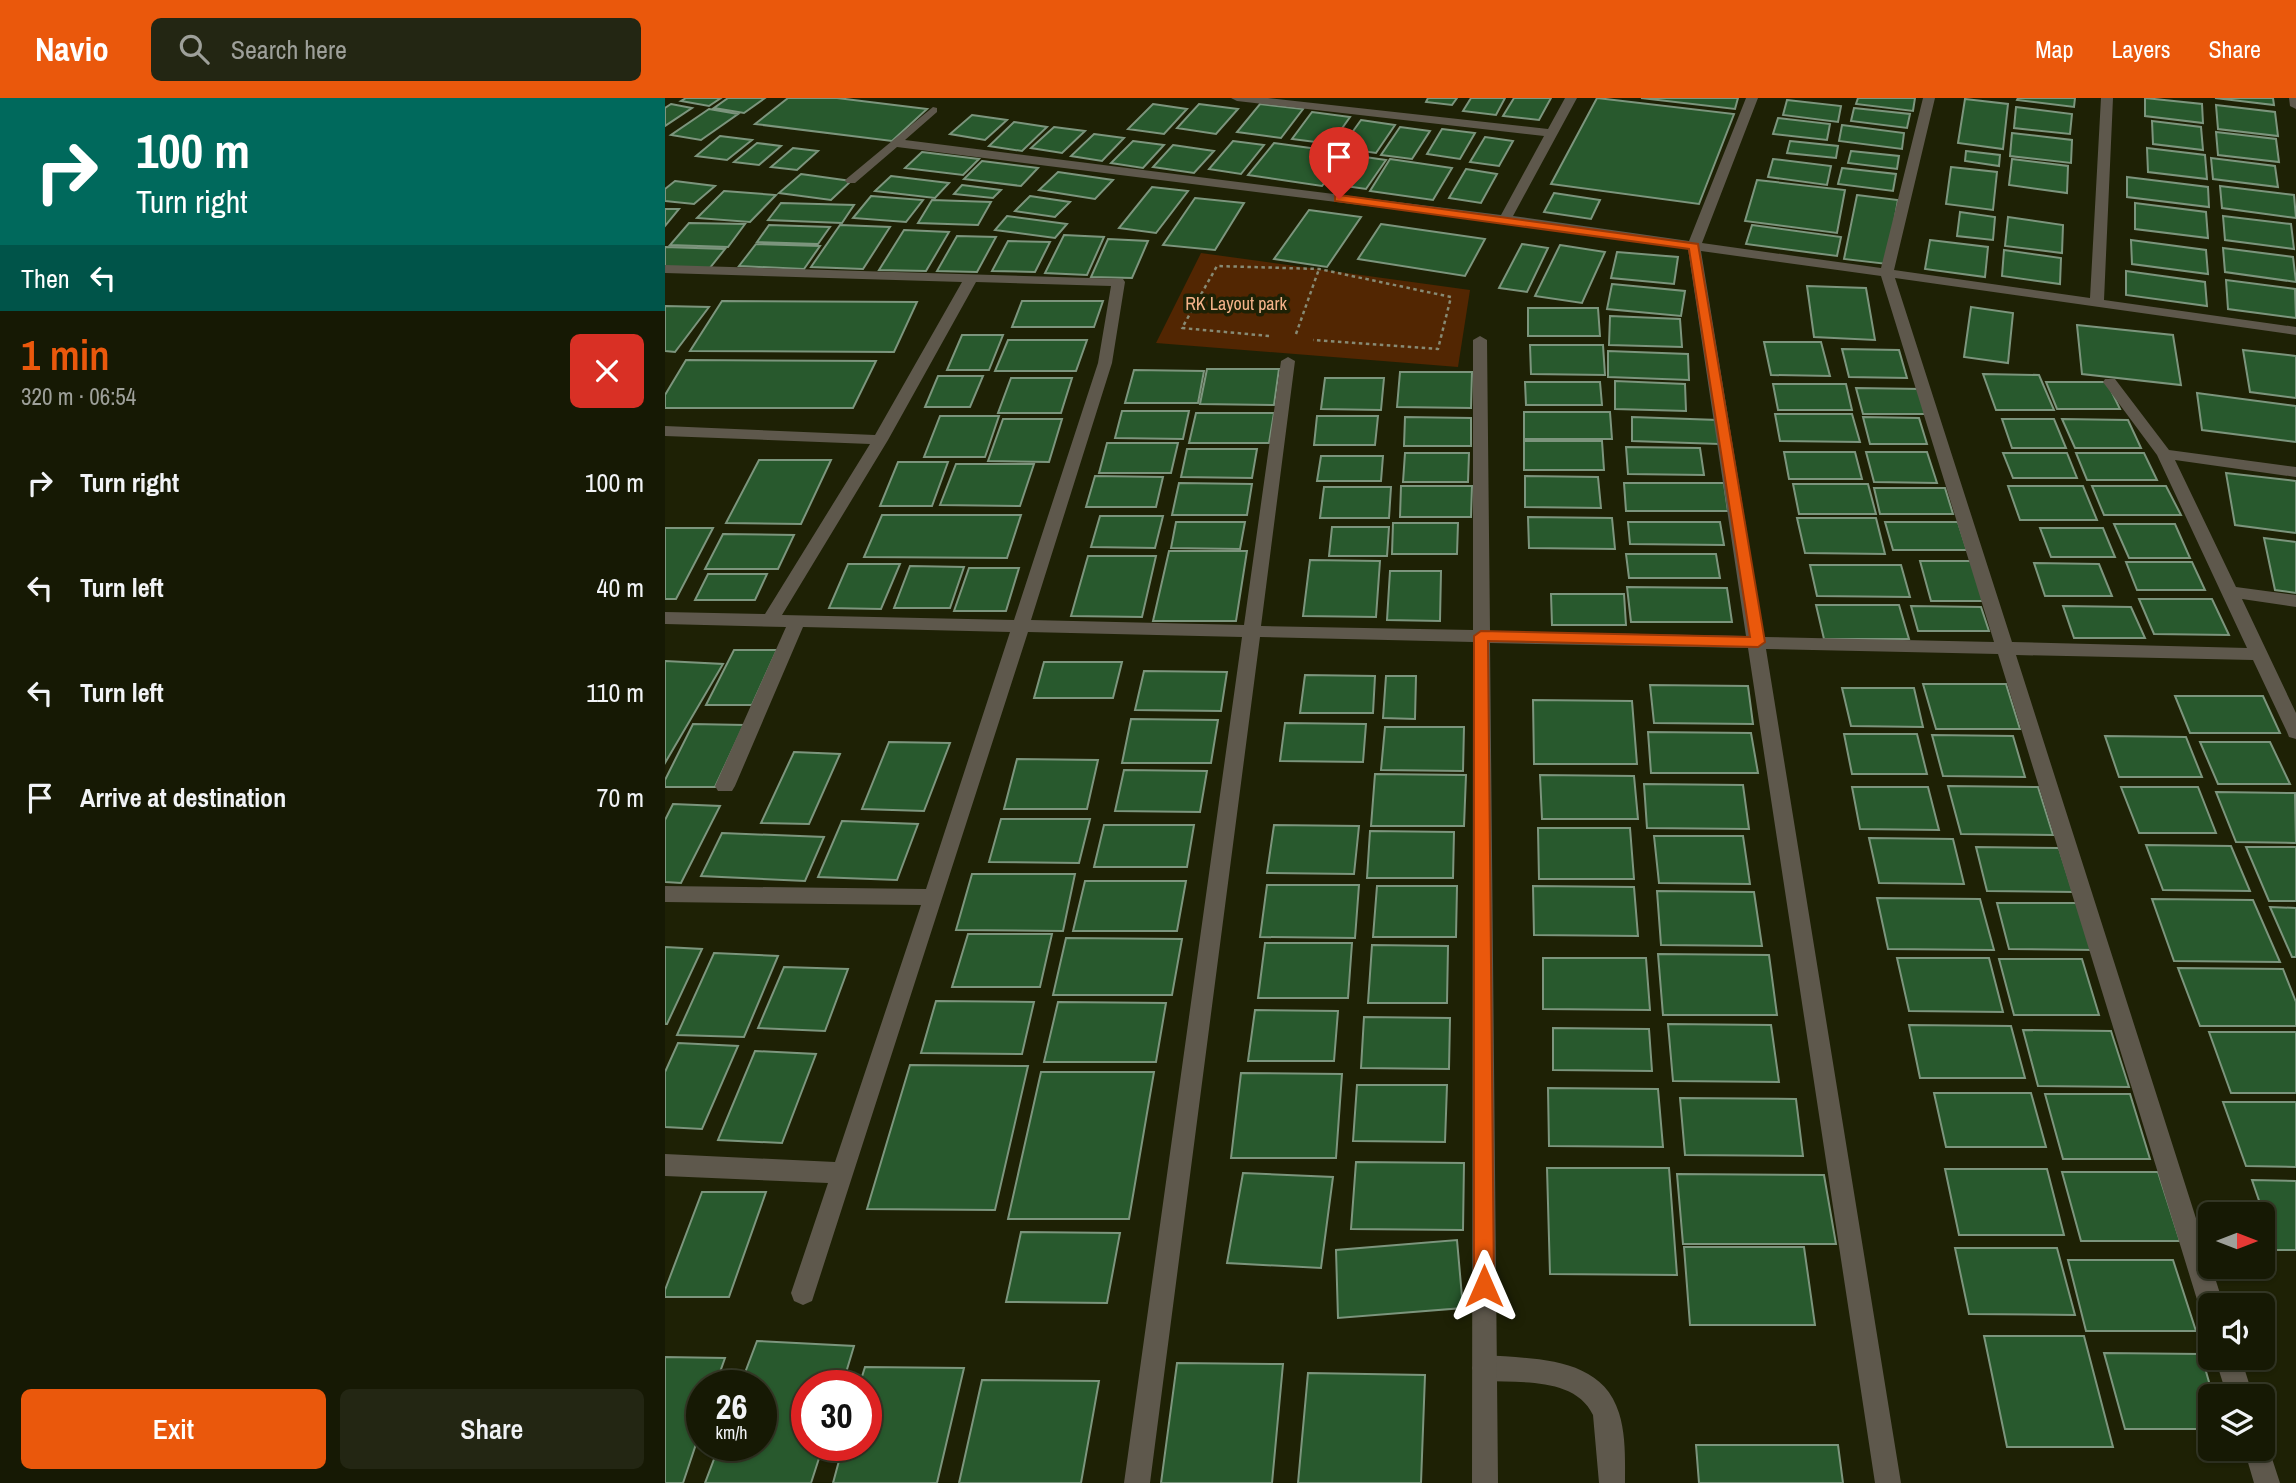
<!DOCTYPE html>
<meta charset="utf-8">
<style>
body{margin:0;font-family:"Archivo Narrow",sans-serif;background:#232613;color:#f1f3f6;height:100vh;display:flex;flex-direction:column;font-size:26px;white-space:nowrap}
*{box-sizing:border-box;margin:0}
p{font-size:23px;color:#9ea09a}
.icon{flex:none;width:38px;height:38px;fill:none;stroke:currentColor;stroke-width:2;stroke-linecap:round;stroke-linejoin:round}
.map{position:relative;flex:1;overflow:hidden}
.details{display:flex;flex-direction:column;background:#161904;width:665px}
.details>*{flex:none}
.hud{background:#00695c;color:#fff;overflow:hidden}
.needle{width:46px;rotate:90deg}
.buttons{position:absolute;left:1533px;top:1104px;display:grid;gap:14px}
.buttons a{display:grid;place-items:center;width:77px;height:77px;border-radius:10px;background:#161904;box-shadow:0 2px 5px #0004,0 0 0 2px #353826;font-size:35px}
.speed{position:absolute;left:21px;top:1272px;display:flex;gap:14px;font-size:35px;font-weight:700;text-align:center}
.speed>*{display:grid;place-content:center;width:91px;height:91px;border-radius:50%;background:#161904;box-shadow:0 2px 5px #0004,0 0 0 2px #353826;line-height:1}
.speed small{font-size:18px;font-weight:400}
.speed .limit{border:10px solid #d22;background:#fff;color:#111}
.pin{position:absolute;display:grid;place-items:center;width:60px;height:60px;color:#fff;margin:-72px -30px;border-radius:50% 50% 50% 0;rotate:-45deg;box-shadow:0 0 7px #0007}
.pin .icon{rotate:45deg}
.me{position:absolute;width:77px;margin:-38px;rotate:0deg;stroke-linejoin:round;filter:drop-shadow(0 0 5px #0008)}
.turn{display:flex;align-items:center;gap:24px;height:147px;padding:0 21px;font-size:32px}
.turn .icon{width:91px;height:91px;stroke-width:2.5}
.turn b{display:block;font-size:49px;line-height:60px}
.then{display:flex;align-items:center;height:66px;padding:0 21px;background:#0003;gap:14px;font-size:26px}
.round{display:grid;place-items:center;flex:none;width:74px;height:74px;border-radius:10px;background:#232613}
.headline{display:flex;align-items:center;justify-content:space-between;height:119px;padding:0 21px}
h1{font-size:42px;font-weight:600;line-height:52px;color:#ea580c}
.cta{display:flex;gap:14px;margin-top:auto;padding:14px 21px}
.cta a{flex:1;height:80px;border-radius:10px;background:#ea580c;color:#fff;font-size:28px;font-weight:600;line-height:80px;text-align:center}
.cta a+a{background:#232613;color:#f1f3f6}
ul{padding:0;list-style:none}
li{display:flex;align-items:center;gap:21px;height:105px;padding:0 21px}
li div{flex:1}
li b{display:block;font-size:26px}
li em{font-style:normal}
header{display:flex;align-items:center;gap:42px;box-sizing:border-box;height:98px;padding:0 35px;background:#ea580c;color:#fff}
header strong{font-size:33px}
nav{display:flex;gap:38px;margin-inline-start:auto;font-size:24px}
.search{width:490px;height:63px;background:#232613;display:flex;align-items:center;gap:18px;box-sizing:border-box;padding:0 24px;border-radius:10px;color:#9ea09a;font-size:26px}
main{display:flex;flex:1;min-height:0}
.map>svg:first-child{display:block}
</style>
<header>
<strong>Navio</strong>
<div class="search"><svg class="icon" aria-label="search" viewBox="0 0 24 24"><circle cx="10" cy="10" r="6"/><path d="M15 15l6 6"/></svg>Search here</div>
<nav><a>Map</a><a>Layers</a><a>Share</a></nav>
</header>
<main>
<section class="details">
<div class="hud">
<div class="turn"><svg class="icon" aria-label="right" viewBox="0 0 24 24"><path d="M7 20v-9h11M14 6l5 5-5 5"/></svg><div><b>100 m</b>Turn right</div></div>
<div class="then">Then<svg class="icon" aria-label="left" viewBox="0 0 24 24"><path d="M17 20v-9H6M10 6l-5 5 5 5"/></svg></div>
</div>
<div class="headline"><div><h1>1 min</h1><p>320 m · 06:54</p></div><a class="round" style="background:#d93025;color:#fff"><svg class="icon" aria-label="close" viewBox="0 0 24 24"><path d="M6 6l12 12M18 6L6 18"/></svg></a></div>
<ul>
<li><svg class="icon" aria-label="right" viewBox="0 0 24 24"><path d="M7 20v-9h11M14 6l5 5-5 5"/></svg><div><b>Turn right</b></div><em>100 m</em></li>
<li><svg class="icon" aria-label="left" viewBox="0 0 24 24"><path d="M17 20v-9H6M10 6l-5 5 5 5"/></svg><div><b>Turn left</b></div><em>40 m</em></li>
<li><svg class="icon" aria-label="left" viewBox="0 0 24 24"><path d="M17 20v-9H6M10 6l-5 5 5 5"/></svg><div><b>Turn left</b></div><em>110 m</em></li>
<li><svg class="icon" aria-label="arrive" viewBox="0 0 24 24"><path d="M6 21V4h12l-3 4 3 4H6"/></svg><div><b>Arrive at destination</b></div><em>70 m</em></li>
</ul>
<div class="cta"><a>Exit</a><a>Share</a></div>
</section>
<div class="map">
<svg width="1631" height="1385" viewBox="0 0 1631 1385">
<rect width="100%" height="100%" fill="#1e2105"/>
<path fill="#522602" d="M536,155l269,37 -12,77 -302,-24z"/>
<path fill="#28592d" stroke="#7c957d" stroke-width="2" d="M21,0h35l-12,8 -28,-5z
M63,0h37l-21,15 -30,-5z
M123,0h49l90,11 -35,32 -137,-17z
M763,0h29l-5,7 -26,-3z
M806,0h34l-9,17 -33,-4z
M849,0h37l-12,22 -36,-4z
M932,0l137,16 -35,90 -148,-20z
M976,0h97l-3,11z
M1193,0h57l-2,13 -57,-7z
M1353,0h57l-1,9 -57,-7z
M1480,0l57,6 1,19 -58,-7z
M1608,0l1,7 -59,-7z
M1300,1l43,5 -5,45 -45,-6z
M1122,2l54,6 -3,16 -55,-7z
M6,6l21,4 -27,18v-18z
M488,6l34,5 -23,25 -36,-5z
M534,6l39,5 -22,25 -39,-6z
M595,6l43,5 -22,29 -44,-6z
M1551,7l59,7 3,24 -60,-7z
M1351,9l56,7 -2,20 -56,-6z
M1189,10l56,6 -3,14 -56,-7z
M44,11l29,5 -37,26 -30,-5z
M647,14l38,5 -19,27 -39,-5z
M307,17l35,5 -22,20 -35,-6z
M1113,20l52,6 -3,16 -54,-6z
M696,22l34,5 -19,28 -35,-5z
M1487,23l49,6 2,23 -50,-6z
M349,24l33,5 -25,24 -33,-5z
M1177,27l62,8 -2,16 -63,-8z
M389,29l31,4 -23,22 -31,-5z
M735,29l30,4 -18,28 -31,-4z
M777,31l33,4 -15,26 -33,-5z
M1551,34l60,7 3,23 -61,-7z
M1347,35l60,7 -1,23 -61,-7z
M429,36l30,4 -22,23 -31,-5z
M55,38l32,4 -25,20 -31,-4z
M820,39l28,4 -14,25 -29,-4z
M468,43l31,4 -21,23 -32,-5z
M568,43l31,4 -23,29 -32,-5z
M1125,43l48,5 -2,12 -49,-5z
M92,45l24,3 -22,19 -25,-3z
M609,45l73,10 -25,33 -74,-11z
M508,47l41,6 -20,22 -41,-6z
M128,50l25,3 -21,19 -26,-3z
M1482,50l58,7 2,24 -59,-7z
M1186,53l48,5 -2,13 -49,-6z
M1301,53l34,4 -1,11 -34,-5z
M257,54l57,7 -16,16 -58,-7z
M686,57l35,5 -20,29 -35,-5z
M1546,60l64,8 3,21 -65,-8z
M725,61l62,9 -19,32 -63,-9z
M1108,61l58,7 -4,19 -59,-8z
M1347,61l56,7 -1,27 -58,-8z
M317,63l56,7 -17,18 -57,-7z
M1286,69l46,5 -4,38 -47,-6z
M1177,70l54,6 -3,17 -55,-7z
M801,71l31,5 -16,29 -32,-5z
M393,74l55,8 -18,19 -56,-9z
M136,76l50,7 -20,19 -52,-7z
M226,78l58,7 -14,15 -60,-7z
M1462,79l81,10 1,20 -82,-10z
M1092,82l88,10 -8,43 -92,-12z
M10,83l40,5 -21,18 -29,-3v-12z
M297,87l39,5 -8,8 -39,-4z
M1555,88l74,9 2,23 -74,-10z
M487,89l36,4 -32,42 -37,-5z
M59,93l52,4 -26,27 -53,-4z
M889,95l46,7 -9,19 -47,-7z
M1192,97l41,5 -11,64 -43,-5z
M206,98l52,4 -17,22 -53,-4z
M365,98l40,6 -15,15 -40,-6z
M530,100l49,5 -29,47 -52,-5z
M267,102l59,2 -13,23 -60,-2z
M116,105l73,2 -12,18 -74,-3z
M1470,105l71,9 2,26 -73,-9z
M0,111h14l-14,17z
M644,112l52,7 -34,50 -53,-8z
M1295,114l35,5 -2,23 -36,-4z
M342,118l60,8 -12,14 -60,-8z
M1558,118l68,8 3,25 -69,-9z
M1343,119l55,8 -1,28 -57,-7z
M24,125l56,1 -17,23 -58,-2z
M716,126l104,15 -20,37 -107,-17z
M104,127l61,2 -12,17 -61,-2z
M175,127l50,2 -27,42 -52,-2z
M1087,127l89,12 -4,19 -91,-12z
M239,132l45,2 -23,39 -47,-1z
M399,137l40,2 -17,38 -42,-2z
M292,138l39,1 -19,35 -40,-1z
M443,141l40,2 -16,37 -41,-1z
M1265,142l58,7 -3,30 -60,-8z
M1466,142l75,10 2,24 -76,-10z
M343,143l42,1 -15,30 -43,-1z
M91,146l64,2 -16,23 -65,-3z
M857,146l26,4 -21,44 -28,-4z
M895,147l45,7 -23,51 -47,-7z
M0,149l60,2 -16,20 -44,-1z
M1558,150l70,9 3,25 -71,-10z
M1339,152l57,8 -1,26 -58,-8z
M952,154l61,5 -4,27 -63,-6z
M1461,173l79,11 2,24 -81,-11z
M1561,182l69,9 1,29 -68,-9z
M947,186l73,7 -4,25 -74,-7z
M1142,188l59,2 9,52 -61,-3z
M57,203l195,1 -23,50 -204,-1z
M357,203h81l-9,26h-82z
M0,208l44,1 -34,45 -10,-1z
M1306,209l42,6 -5,50 -44,-6z
M863,210h70l2,28h-72z
M945,218l70,3 2,28 -73,-2z
M1412,227l96,10 8,50 -99,-11z
M297,237h41l-14,35h-42z
M343,242h79l-11,31h-81z
M1099,244h57l9,34 -59,-1z
M865,247h73l2,30 -74,-1z
M1177,251l57,1 8,28 -58,-1z
M1578,252l53,6v42l-46,-6z
M943,253l80,3 1,26 -81,-3z
M21,262l190,1 -23,47h-188v-13z
M542,271h72l-5,36 -74,-1z
M469,272l70,1 -6,32h-73z
M735,274h72l-1,36 -74,-1z
M1318,276l56,1 15,35h-58z
M273,278h45l-13,31h-45z
M346,280h61l-11,35h-63z
M660,280h59l-3,32 -60,-1z
M950,283l70,3 1,27 -71,-2z
M860,284h75l2,23h-76z
M1381,284h61l13,27h-63z
M1108,286h73l6,26h-74z
M1191,290l66,1 8,25h-67z
M1532,295l99,13v36l-94,-12z
M457,313h67l-6,28 -68,-1z
M859,314h86l2,27h-88z
M531,315h78l-5,30h-80z
M1110,316h77l8,28 -80,-1z
M275,318h59l-14,41h-61z
M652,318h61l-3,29h-61z
M740,319l66,1v28h-67z
M967,319l86,3 1,24 -87,-3z
M1198,319l56,1 8,26h-57z
M338,321h59l-13,43 -61,-1z
M1337,321h52l12,29h-54z
M1397,321l66,1 13,28h-66z
M859,343h78l2,29h-80z
M442,345h71l-7,30h-72z
M961,349l74,1 4,27 -76,-1z
M522,351h70l-5,29 -71,-1z
M1119,354h71l7,27h-73z
M1201,354h61l10,31 -63,-1z
M740,355h64l-1,29h-65z
M1338,355h64l10,25h-64z
M1411,355h68l13,27h-70z
M656,358h62l-2,25h-64z
M94,362h72l-30,64 -75,-1z
M233,364h50l-16,44h-52z
M291,366h78l-14,42 -80,-1z
M1561,375l70,8v52l-61,-8z
M430,378l68,1 -7,30h-70z
M860,378l73,1 3,31 -76,-1z
M514,385l73,1 -5,31h-75z
M959,385h100l4,28h-102z
M1128,386h75l8,30h-77z
M736,388h71l-1,31h-71z
M1343,388h75l14,34h-77z
M1427,388h74l15,29h-77z
M659,389h67l-2,31h-69z
M1209,390h71l8,26h-73z
M217,417h139l-14,43 -143,-1z
M435,418h63l-8,32 -64,-1z
M863,419l84,1 3,31 -86,-1z
M1132,420h79l9,36 -80,-1z
M511,424h69l-5,27 -69,-1z
M963,424h92l4,23 -94,-1z
M1220,424h73l9,28h-74z
M728,425h65l-1,31h-65z
M1449,426h61l15,34h-61z
M667,429h57l-2,29h-58z
M0,430h48l-37,71h-11z
M1375,430h63l12,29h-64z
M58,436l71,1 -16,34h-73z
M1599,440l32,4v51l-21,-3z
M504,453h78l-11,70h-83z
M961,456h90l4,24h-91z
M423,458h68l-14,61 -71,-1z
M645,462l70,1 -4,56 -73,-1z
M1255,463h54l13,40h-56z
M1461,464h66l13,28h-68z
M1369,465l65,1 13,32h-67z
M183,466h52l-19,45 -52,-1z
M1145,467h91l9,32 -93,-1z
M245,468l54,1 -14,41h-56z
M304,470h50l-13,43h-52z
M725,473h51l-1,50 -53,-1z
M43,476h59l-12,26h-60z
M962,489l100,1 5,34h-101z
M886,496h73l2,31h-74z
M1474,501h73l17,36 -75,-1z
M1151,507h83l10,34h-85z
M1246,508l70,1 8,24h-71z
M1398,508l68,1 14,31h-71z
M69,552h43l-25,55h-46z
M0,563l58,3 -58,99z
M379,564h78l-9,36h-79z
M479,573l83,1 -6,39 -86,-1z
M640,577l70,1 -2,37h-73z
M721,578h30l-1,43 -32,-1z
M1258,586h83l14,45h-84z
M985,587l98,1 5,38 -99,-1z
M1177,590h72l9,39 -72,-1z
M1510,598h88l17,37h-90z
M868,602l99,1 5,63h-103z
M466,621l87,1 -7,43h-89z
M620,625l81,1 -3,38 -83,-1z
M28,626l51,1 -29,62h-50v-7z
M720,629h79l-1,44 -82,-1z
M983,634l103,1 7,40h-107z
M1179,636h73l10,40h-75z
M1267,637l81,1 12,41 -82,-1z
M1440,638l81,1 16,40h-83z
M224,644l61,1 -26,68 -62,-2z
M1535,644h70l20,42h-72z
M129,654l46,2 -31,70 -48,-1z
M352,661l81,1 -11,49h-83z
M459,672l83,1 -7,41 -85,-1z
M710,676l91,1 -2,51h-93z
M875,677l94,1 4,43h-96z
M979,686l99,1 6,44 -102,-1z
M1283,688l90,1 15,48 -92,-1z
M1187,689h76l11,43 -79,-1z
M1456,689h77l18,46h-77z
M1551,694l79,1 1,50 -60,-1z
M8,706l47,2 -39,77 -16,-1v-62z
M336,721h89l-11,44 -90,-1z
M177,723l76,3 -21,56 -79,-3z
M439,727h90l-7,42h-93z
M609,727l85,1 -5,48 -87,-1z
M873,730h92l4,51h-95z
M705,733l84,1 -1,46h-86z
M57,735l102,4 -19,44 -104,-5z
M989,738h89l7,48 -91,-1z
M1204,740l84,1 11,45 -85,-1z
M1481,747l85,1 19,45 -87,-1z
M1311,749l83,1 14,44 -86,-1z
M1581,749h50v54h-27z
M307,776h103l-12,57 -107,-1z
M420,783h101l-9,50h-104z
M602,787h92l-4,53 -95,-1z
M712,788h80l-1,51h-83z
M868,788l101,1 4,49 -104,-1z
M992,793l97,1 8,54 -101,-1z
M1212,800l103,1 14,51 -106,-1z
M1487,801l101,1 27,62 -106,-1z
M1332,805h84l15,47 -87,-1z
M1605,809l26,1v49h-4z
M303,836h84l-12,53h-88z
M401,840l116,1 -10,56h-119z
M600,845h87l-4,55h-90z
M707,847l76,1 -1,57h-79z
M0,849l37,2 -35,75h-2z
M49,855l64,3 -34,81 -67,-2z
M993,856l111,1 8,60h-114z
M878,860h103l4,52 -107,-1z
M1232,860h92l14,54 -94,-1z
M1334,861h83l17,56h-85z
M119,869l64,2 -23,62 -67,-3z
M1513,870l105,1 13,33v24h-96z
M271,903l98,1 -12,52 -101,-1z
M393,904l108,1 -10,59h-112z
M590,912l83,1 -4,50h-86z
M699,919l86,1 -1,51 -88,-1z
M1003,926l103,1 8,57 -106,-1z
M1244,927l102,1 14,52h-105z
M888,930l96,1 3,42 -99,-1z
M1358,932l88,1 18,56 -91,-1z
M1544,934h87v61h-65z
M13,945l60,3 -36,83 -37,-2v-55z
M90,953l61,3 -34,89 -64,-3z
M245,967l118,1 -33,144 -128,-1z
M376,974h113l-25,147h-121z
M576,975l101,1 -6,84h-105z
M692,987h90l-2,57 -92,-1z
M883,990l110,1 5,58 -114,-1z
M1269,995h97l15,54h-100z
M1380,996h85l20,65h-87z
M1015,1000l116,1 7,57 -118,-1z
M1558,1004h73v65l-50,-1z
M691,1064l108,1 -1,67 -112,-1z
M882,1070h122l8,107 -127,-1z
M1280,1071h102l17,66h-105z
M1397,1074h96l22,69h-99z
M578,1075l90,4 -12,91 -94,-5z
M1012,1076l147,1 12,69h-153z
M1587,1082l44,1v69h-20z
M37,1094h64l-37,105h-64v-7z
M356,1134l99,1 -13,70 -101,-1z
M792,1142l6,68 -125,10 -2,-68z
M1019,1149h120l11,78h-125z
M1290,1150h102l18,67 -106,-1z
M1403,1162h105l23,71h-110z
M1319,1238h100l29,111h-106z
M92,1243l97,5 -12,40h-35v60h16l-12,37h-106l14,-37h42v-60h-21z
M1439,1255l97,1 12,42h-3v33h-85z
M0,1259l60,1 -10,28h-13v40l-19,57h-18z
M512,1265l106,1 -11,119h-111z
M200,1269l99,1 -27,115h-104l10,-37h23v-60h-7z
M643,1275l117,2 -4,108h-123z
M317,1282l117,1 -18,102h-122z
M1031,1347h142l5,38h-144z"/>
<g fill="none" stroke-linecap="round" stroke-linejoin="round">
<path stroke="#878a74" stroke-width="2.5" stroke-dasharray="3.5 3.5" stroke-linecap="butt" d="M631,236l23,-65
M604,238l-87,-8 35,-62 102,3 132,28 -13,52 -125,-9"/>
<path fill="#5e584c" fill-rule="evenodd" d="M820,1257c49,4 117,1 134,58 7,22 6,47 6,70h-26l-6,-68c-18,-38 -73,-32 -108,-34l-9,-4 -4,-9 4,-9z"/>
<path fill="#5e584c" fill-rule="evenodd" d="M566,0h37l280,31 17,-31h12l-64,118 176,25 57,-143h12l-56,145 179,25 42,-170h12l-41,172 196,28 11,-200h12l-9,202 192,27v8l-401,-57 117,364 235,6 -90,-193 -54,-73 2,-3h10l54,71 127,17v10l-121,-17 61,127 60,8v12l-54,-8 54,114v26l-7,-2 -2,-5 -34,-72 -237,-5 208,651h-14v11l-7,-2 -4,-9 -201,-652 -232,-5 135,834h-26l-127,-835 -258,-5 8,840h-26l1,-841 -213,-5 -110,846h-26l118,-846 -214,-5 -216,669 -9,4 -9,-4 -3,-8 37,-110 -163,-7v-22l170,8 86,-257 -256,-3v-16l261,3 84,-257 -207,-5 -68,159 -3,5h-14l-3,-5 71,-159 -121,-3v-12l100,2 105,-170 -205,-8v-10l210,9 87,-153 -297,-9v-8l458,14 2,3 -13,81 -81,257 213,5 37,-264 7,-4 7,4 -34,265 212,4v-290l7,-4 7,4 3,291 256,5 -58,-387 -183,-26 -608,-76 -42,36h-8l-2,-3 88,-73 4,1v4l-32,28 596,75 43,-79 -307,-35zM1036,153l180,25 113,366 -230,-5zM311,184l135,4 -13,77 -84,257 -232,-5 106,-175z
M1624,0h7v11l-6,-3z
M1550,1260h26l12,38h-26z
M1598,1340l3,2 14,43h-26l-10,-34h19z"/>
</g>
<path fill="#ea580c" stroke="#983908" stroke-width="2" d="M674,97l359,49 67,398 -7,5 -270,-6 6,645 -3,7 -7,3 -7,-3 -3,-7v-650l7,-5 269,6 -61,-388 -354,-48v-5z"/>
<g text-anchor="middle" stroke-width="7" stroke-linejoin="round" paint-order="stroke">
<g font-size="18" fill="#f5b38a" stroke="#1e2105">
<text x="571" y="212">RK Layout park</text>
</g>
</g>
</svg>
<div class="buttons">
<a><svg class="needle" viewBox="-14 -14 28 28"><path d="M0-13l5 13h-10z" fill="#e53935"/><path d="M0 13l5-13h-10z" fill="#9ea09a"/></svg></a>
<a><svg class="icon" aria-label="sound" viewBox="0 0 24 24"><path d="M4 9h4l5-4v14l-5-4H4zM17 9q2 3 0 6"/></svg></a>
<a><svg class="icon" aria-label="layers" viewBox="0 0 24 24"><path d="M12 4l9 5-9 5-9-5zM3 14l9 5 9-5"/></svg></a>
</div>
<div class="speed"><div>26<small>km/h</small></div><div class="limit">30</div></div>
<div class="pin" style="left:674px;top:101px;background:#d93025"><svg class="icon" aria-label="arrive" viewBox="0 0 24 24"><path d="M6 21V4h12l-3 4 3 4H6"/></svg></div>
<svg class="me" style="left:819px;top:1188px" viewBox="-20 -20 40 40"><path d="M0-17L14 15 0 8-14 15z" fill="#ea580c" stroke="#fff" stroke-width="4"/></svg>
</div>
</main>
